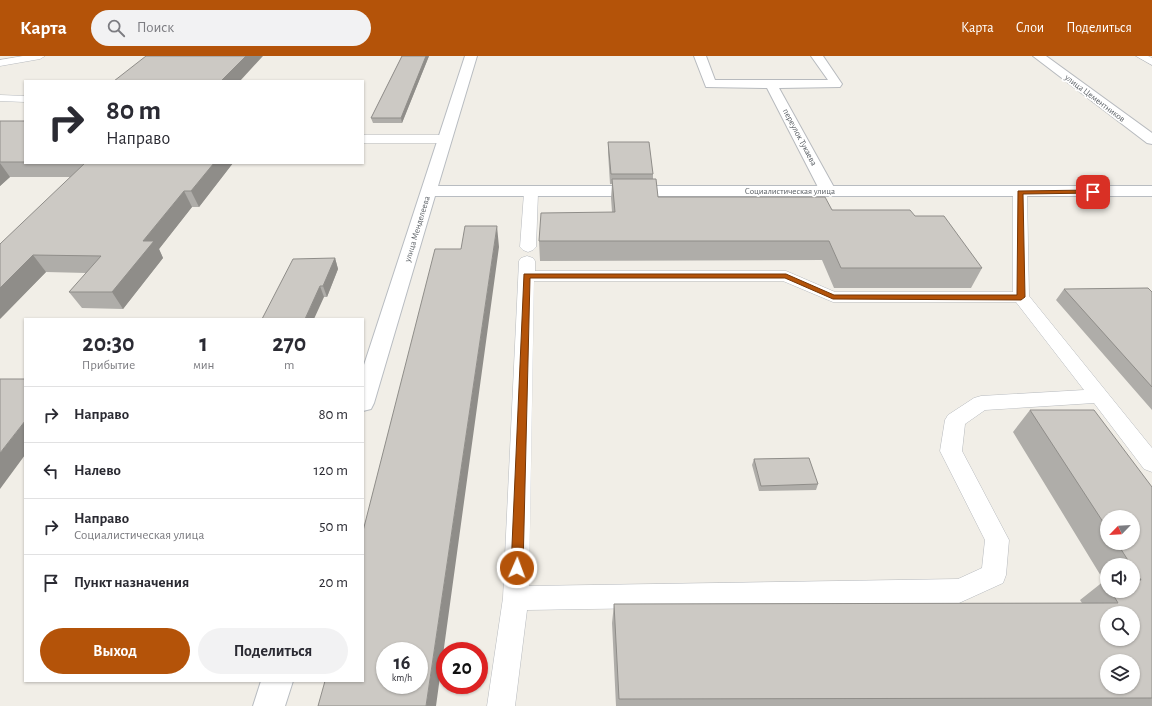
<!DOCTYPE html>
<html lang="ru">
<meta charset="utf-8">
<style>
body{margin:0;font-family:"Alegreya Sans",sans-serif;background:#f2f2f3;color:#2b2b33;height:100vh;display:flex;flex-direction:column;font-size:15px;white-space:nowrap}
*{box-sizing:border-box;margin:0}
p{font-size:13px;color:#7c7c81}
.icon{flex:none;width:22px;height:22px;fill:none;stroke:currentColor;stroke-width:2;stroke-linecap:round;stroke-linejoin:round}
.map{position:relative;flex:1;overflow:hidden}
.details{position:absolute;left:24px;top:262px;width:340px;height:364px;display:flex;flex-direction:column;background:#fff;border-radius:0px;box-shadow:0 1px 3px #0004}
.details>*{flex:none}
.guide{position:absolute;left:24px;top:24px;width:340px;height:84px;border-radius:0px;box-shadow:0 1px 3px #0004;background:#fff;color:#2b2b33;overflow:hidden}
.needle{width:26px;rotate:245deg}
.controls{position:absolute;left:1100px;top:454px;display:grid;gap:8px}
.controls a{display:grid;place-items:center;width:40px;height:40px;border-radius:50%;background:#fff;box-shadow:0 1px 3px #0004;font-size:20px}
.speed{position:absolute;left:376px;top:586px;display:flex;gap:8px;font-size:20px;font-weight:700;text-align:center}
.speed>*{display:grid;place-content:center;width:52px;height:52px;border-radius:50%;background:#fff;box-shadow:0 1px 3px #0004;line-height:1}
.speed small{font-size:10px;font-weight:400}
.speed .limit{border:6px solid #d22;background:#fff;color:#111}
.pin{position:absolute;display:grid;place-items:center;width:34px;height:34px;color:#fff;margin:-17px;border-radius:8px;box-shadow:0 2px 6px #0006}
.me{position:absolute;width:44px;margin:-22px;rotate:2deg;stroke-linejoin:round;filter:drop-shadow(0 0 3px #0008)}
.turn{display:flex;align-items:center;gap:14px;height:84px;padding:0 16px;font-size:18px}
.turn .icon{width:52px;height:52px;stroke-width:2.5}
.turn b{display:block;font-size:28px;line-height:34px}
.eta{display:flex;justify-content:space-evenly;align-items:center;height:68px;text-align:center}
.eta b{font-size:24px;font-weight:600;line-height:28px}
.action{display:flex;gap:8px;margin-top:auto;padding:8px 16px}
.action a{flex:1;height:46px;border-radius:24px;background:#b45309;color:#fff;font-size:16px;font-weight:600;line-height:46px;text-align:center}
.action a+a{background:#f2f2f3;color:#2b2b33}
ul{padding:0;list-style:none}
li{display:flex;align-items:center;gap:12px;height:56px;padding:0 16px;border-top:1px solid #e1e1e2}
li div{flex:1}
li b{display:block;font-size:15px}
li em{font-style:normal}
header{display:flex;align-items:center;gap:24px;box-sizing:border-box;height:56px;padding:0 20px;background:#b45309;color:#fff}
header strong{font-size:19px}
nav{display:flex;gap:22px;margin-inline-start:auto;font-size:14px}
.search{width:280px;height:36px;background:#f2f2f3;display:flex;align-items:center;gap:10px;box-sizing:border-box;padding:0 14px;border-radius:22px;color:#7c7c81;font-size:15px}
.map>svg:first-child{display:block}
</style>
<header>
<strong>Карта</strong>
<div class="search"><svg class="icon" aria-label="search" viewBox="0 0 24 24"><circle cx="10" cy="10" r="6"/><path d="M15 15l6 6"/></svg>Поиск</div>
<nav><a>Карта</a><a>Слои</a><a>Поделиться</a></nav>
</header>
<div class="map">
<svg width="1152" height="650" viewBox="0 0 1152 650">
<rect width="100%" height="100%" fill="#f1eee7"/>
<g fill="none" stroke-linecap="round" stroke-linejoin="round">
<defs>
<path id="lane" d="M23,0h22l-5,3 -40,7v-6z
M1136,0h12l4,2v7z
M0,39l25,1v6l-25,-1z
M363,79h82l4,1 2,3 -2,3 -4,1h-82z
M1020,132l5,1 2,3 2,104 123,152v24l-8,-3 -50,-66 -109,7 -20,14 -3,27 47,89 -3,35 -3,8 -44,20 -432,7 -12,96h-28l16,-108 16,-337 2,-3 6,-2 6,2 2,3v10h251l49,21h178v-100l2,-3zM534,225h249l50,21h183l68,88 -103,6 -7,2 -26,17 -3,5 -5,31 45,89 -3,28 -24,11 -429,7z
M531,133l5,1 2,3 -2,54 -3,3 -5,2 -5,-2 -3,-3 4,-54 2,-3z"/>
<path id="street" d="M694,0h12l9,24h113l-17,-24h12l19,28 -2,3 -61,1 57,103 -2,3 -6,2 -6,-2 -2,-3 -53,-103 -61,-1z
M1033,0h13l106,77v11l-5,-1z"/>
<path id="secondary" d="M465,0h12l-39,130h714v10h-717l-61,207 -3,6 -8,2v-43z
M261,625h32l-8,25h-32z"/>
</defs>
<use href="#lane" stroke="#b7babe" stroke-width="1"/>
<use href="#street" stroke="#b7babe" stroke-width="2"/>
<use href="#secondary" stroke="#b8bcc1" stroke-width="2"/>
<use href="#lane" fill="#fff" fill-rule="evenodd"/>
<use href="#street" fill="#fff" fill-rule="evenodd"/>
<use href="#secondary" fill="#fff" fill-rule="evenodd"/>
</g>
<path fill="#afada9" fill-rule="evenodd" d="M402,0h27l-27,67h-29l-2,-5z
M0,65h25v42h208l-34,44h-7l-33,42 4,9 -40,51 -41,-1 -13,-16 18,-19 -41,-1 -46,47 70,-142h-60l-10,9z
M608,86l45,32v5l5,18 257,19 67,52 -11,20h-137l-12,-28 -282,1 -1,-20 73,-29 -1,-14 1,-14h-2l-2,-32z
M335,202l3,11 -11,28h-3l-62,22z
M1064,233l88,3v118l-96,-110z
M1030,354l122,77v219h-536l-4,-83 2,-19 468,-1 -2,-3 24,-19 -91,-149zM1107,461l26,26h-26zM1107,509h26v26h-26z
M754,403l64,25 -2,6 -57,1 -7,-26z"/>
<path fill="#8f8d89" d="M246,0h17l-23,25h-19z
M426,0h3l-27,67 -1,-5z
M0,107l10,14 -10,9z
M214,107h19l-34,44 -8,-16z
M184,135l8,16 -33,42 4,9 -40,51 -11,-17 31,-51z
M497,170l2,21 -63,459h-10z
M33,199l13,17 -46,47v-31z
M335,202l3,11 -11,28 -4,-11z
M320,230l4,11 -10,22h-9z
M25,365v34l-25,34v-36z"/>
<path fill="#ccc9c4" stroke="#8f8d89" fill-rule="evenodd" d="M146,0h100l-25,25h-107z
M402,0h24l-25,62h-30z
M0,65h25v41h-25z
M608,86h41l4,32h-42z
M85,107h129l-23,28h-7l-41,50h11l-42,51h-43l32,-36 -68,-1 -33,33v-44z
M612,123h44l2,18h167l7,13h78l5,6h29l38,52h-141l-12,-27h-290l2,-28 74,-1z
M465,170h32l-71,480h-108l7,-25h38v-150l72,-282h26zM385,595h34v34h-34z
M335,202l-12,28h-3l-15,33h-43l31,-60z
M1148,232l4,4v95l-88,-98z
M0,323h25v42l-25,32z
M1030,354h64l58,77v211l-533,1 -5,-95 504,-1 -7,-12h22v-11h8l-8,-12v-3h-2l-14,-22h16v-26h-26v11zM1107,557h26v26h-26zM1107,605h26v26h-26z
M809,402l9,26 -57,2 -7,-27z
M1104,524h3v4z"/>
<path fill="#b45309" stroke="#753606" d="M1093,134l4,2 -1,1 -73,1 2,103 -4,3 -188,-1 -48,-21h-255l-7,290 -2,3 -4,2 -4,-2 -2,-3 13,-294h262l48,21h183l1,-104z"/>
<g text-anchor="middle" stroke-width="3.5" stroke-linejoin="round" paint-order="stroke">
<g font-size="9" fill="#5e6368" stroke="#fff">
<text transform="translate(1095 42) rotate(37)" y="3">улица Цементников</text>
<text transform="translate(800 81) rotate(62)" y="3">переулок Тукаева</text>
<text x="790" y="138">Социалистическая улица</text>
<text transform="translate(417 173) rotate(-73)" y="3">улица Менделеева</text>
</g>
</g>
</svg>
<div class="controls">
<a><svg class="needle" viewBox="-14 -14 28 28"><path d="M0-13l5 13h-10z" fill="#e53935"/><path d="M0 13l5-13h-10z" fill="#7c7c81"/></svg></a>
<a><svg class="icon" aria-label="sound" viewBox="0 0 24 24"><path d="M4 9h4l5-4v14l-5-4H4zM17 9q2 3 0 6"/></svg></a>
<a><svg class="icon" aria-label="search" viewBox="0 0 24 24"><circle cx="10" cy="10" r="6"/><path d="M15 15l6 6"/></svg></a>
<a><svg class="icon" aria-label="layers" viewBox="0 0 24 24"><path d="M12 4l9 5-9 5-9-5zM3 14l9 5 9-5"/></svg></a>
</div>
<div class="speed"><div>16<small>km/h</small></div><div class="limit">20</div></div>
<div class="pin" style="left:1093px;top:136px;background:#d93025"><svg class="icon" aria-label="arrive" viewBox="0 0 24 24"><path d="M6 21V4h12l-3 4 3 4H6"/></svg></div>
<svg class="me" style="left:517px;top:512px" viewBox="-20 -20 40 40"><circle r="17" fill="#b45309" stroke="#fff" stroke-width="3"/><path d="M0-11L8 9 0 5-8 9z" fill="#fff"/></svg>
<div class="guide">
<div class="turn"><svg class="icon" aria-label="right" viewBox="0 0 24 24"><path d="M7 20v-9h11M14 6l5 5-5 5"/></svg><div><b>80 m</b>Направо</div></div>
</div>
<section class="details">
<div class="eta">
<div><b>20:30</b><p>Прибытие</p></div>
<div><b>1</b><p>мин</p></div>
<div><b>270</b><p>m</p></div>
</div>
<ul>
<li><svg class="icon" aria-label="right" viewBox="0 0 24 24"><path d="M7 20v-9h11M14 6l5 5-5 5"/></svg><div><b>Направо</b></div><em>80 m</em></li>
<li><svg class="icon" aria-label="left" viewBox="0 0 24 24"><path d="M17 20v-9H6M10 6l-5 5 5 5"/></svg><div><b>Налево</b></div><em>120 m</em></li>
<li><svg class="icon" aria-label="right" viewBox="0 0 24 24"><path d="M7 20v-9h11M14 6l5 5-5 5"/></svg><div><b>Направо</b><p>Социалистическая улица</p></div><em>50 m</em></li>
<li><svg class="icon" aria-label="arrive" viewBox="0 0 24 24"><path d="M6 21V4h12l-3 4 3 4H6"/></svg><div><b>Пункт назначения</b></div><em>20 m</em></li>
</ul>
<div class="action"><a>Выход</a><a>Поделиться</a></div>
</section>
</div>
